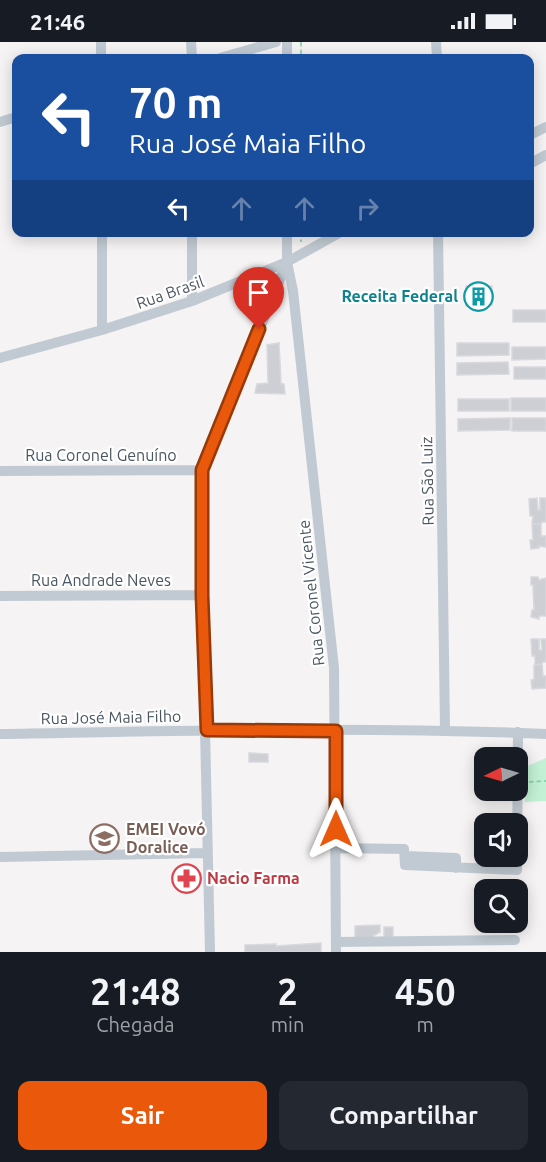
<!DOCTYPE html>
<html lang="pt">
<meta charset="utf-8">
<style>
body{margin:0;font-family:Ubuntu,sans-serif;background:#242831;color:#f1f3f6;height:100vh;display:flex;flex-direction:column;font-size:22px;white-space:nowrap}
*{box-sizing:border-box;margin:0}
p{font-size:20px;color:#9ea1a6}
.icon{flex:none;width:33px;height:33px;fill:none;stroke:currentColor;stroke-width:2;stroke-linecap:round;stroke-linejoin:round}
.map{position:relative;height:910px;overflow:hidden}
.side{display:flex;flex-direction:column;background:#171b24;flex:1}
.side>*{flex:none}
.banner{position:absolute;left:12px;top:12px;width:522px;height:183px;border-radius:12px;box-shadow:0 3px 15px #0003;background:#1a4fa0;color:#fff;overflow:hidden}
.needle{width:39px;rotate:265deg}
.fabs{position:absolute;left:474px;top:705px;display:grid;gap:12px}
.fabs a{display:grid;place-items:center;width:54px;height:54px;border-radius:12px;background:#171b24;box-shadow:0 3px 15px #0003;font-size:30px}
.pin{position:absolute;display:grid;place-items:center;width:51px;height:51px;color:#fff;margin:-62px -26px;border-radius:50% 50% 50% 0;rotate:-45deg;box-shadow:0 0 6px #0007}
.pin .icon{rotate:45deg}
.me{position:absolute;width:66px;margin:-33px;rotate:0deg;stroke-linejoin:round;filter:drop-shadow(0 0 4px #0008)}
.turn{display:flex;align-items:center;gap:21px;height:126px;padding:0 18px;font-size:27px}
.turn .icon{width:78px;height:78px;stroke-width:2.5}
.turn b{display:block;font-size:42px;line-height:51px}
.lanes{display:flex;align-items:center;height:57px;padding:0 18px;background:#0003;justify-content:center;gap:30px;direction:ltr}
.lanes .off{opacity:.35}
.eta{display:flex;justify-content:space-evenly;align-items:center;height:102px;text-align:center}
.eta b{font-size:36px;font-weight:700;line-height:42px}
.cta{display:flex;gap:12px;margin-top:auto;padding:12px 18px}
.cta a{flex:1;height:69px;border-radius:12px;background:#ea580c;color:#fff;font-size:24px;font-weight:700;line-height:69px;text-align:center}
.cta a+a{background:#242831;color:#f1f3f6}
.status{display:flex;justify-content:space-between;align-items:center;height:42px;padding:0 30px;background:#171b24;direction:ltr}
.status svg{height:16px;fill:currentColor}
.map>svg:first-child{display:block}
</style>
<div class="status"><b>21:46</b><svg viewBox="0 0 49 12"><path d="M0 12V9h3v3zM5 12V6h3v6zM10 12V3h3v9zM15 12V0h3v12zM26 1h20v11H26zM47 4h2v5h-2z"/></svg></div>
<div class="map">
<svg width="546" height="910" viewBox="0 0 546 910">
<rect width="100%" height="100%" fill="#f5f3f3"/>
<path fill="#c3f1d5" d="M546,716v43l-21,1v-35z"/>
<path fill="#cdcfd5" stroke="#d7d9de" stroke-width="1.5" d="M466,244h26v19l-26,1z
M513,268h33v12h-33z
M279,301l2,41h3l1,10 -30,-1 2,-9 11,-1 -1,-38z
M457,301h52v12l-52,1z
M512,305h34v12l-34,1z
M508,320l1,12 -52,1v-12z
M514,325h32v12h-32z
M511,356h35v13h-35z
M458,357h51v12h-51z
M510,376v12l-52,1v-12z
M512,376h34v13h-34z
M537,456l1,12h2v-12h6v24h-4l-1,2h-9l1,-8h-3l-1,-17z
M532,482h9v12h5v11l-7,-1v2l-8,1 -1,-9h3z
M531,535h7l1,3 7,-2v38h-7v3l-8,-2 1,-7h2l-1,-25h-2z
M531,597h8v11h3l-1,-11h5v23h-3l-1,2 -7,1v-9h-3z
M542,622l1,12h3v12l-14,1 -1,-9h3v-15z
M249,711l19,1v8h-19z
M380,883v7l-7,4v5h-18v-15z
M384,885h9v13h-9z
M321,901v9h-76v-7l31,-1v2z"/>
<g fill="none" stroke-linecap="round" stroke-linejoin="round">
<path stroke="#7ad0a6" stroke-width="1.5" stroke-dasharray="4.5 3" stroke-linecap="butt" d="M301,0v16
M301,190v10
M529,740l17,-1"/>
<path stroke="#c1cad2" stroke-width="10" d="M101,0v16
M191,0l1,16
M436,0l1,16
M220,16l56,-16
M287,16v-16
M0,80l16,-5
M530,93l16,-8
M530,119l3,1 13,-7
M102,190v98
M192,190v69
M287,190v30l6,29 41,377 2,284
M438,190l7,497
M0,316l102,-28 90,-29 95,-39 54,-30
M0,429l202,-1
M0,554l202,-1
M0,692c182,-3 364,-8 546,0
M336,806l68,1 1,16 112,5 1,-138
M405,814l51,2v10
M0,815l207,-4
M336,900l179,-2
M210,910l-8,-357v-125l85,-208"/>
</g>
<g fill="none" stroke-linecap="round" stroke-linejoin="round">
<defs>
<path id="route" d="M259,287l-57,141v125l5,135 129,1v98"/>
</defs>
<use href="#route" stroke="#983908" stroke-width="15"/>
<use href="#route" stroke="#ea580c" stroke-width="10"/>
</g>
<defs>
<symbol id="building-ring" viewBox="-11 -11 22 22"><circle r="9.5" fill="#fff" stroke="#0f9aa8" stroke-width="1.5"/><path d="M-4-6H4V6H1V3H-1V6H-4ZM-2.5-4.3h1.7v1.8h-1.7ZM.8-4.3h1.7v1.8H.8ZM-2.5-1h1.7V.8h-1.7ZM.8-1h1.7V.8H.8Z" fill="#0f9aa8"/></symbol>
<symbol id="school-ring" viewBox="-11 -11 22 22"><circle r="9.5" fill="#fff" stroke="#8d6e63" stroke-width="1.5"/><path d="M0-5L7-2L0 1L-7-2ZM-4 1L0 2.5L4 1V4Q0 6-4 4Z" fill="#8d6e63"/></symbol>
<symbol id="pharmacy-ring" viewBox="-11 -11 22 22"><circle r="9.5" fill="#fff" stroke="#e0444e" stroke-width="1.5"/><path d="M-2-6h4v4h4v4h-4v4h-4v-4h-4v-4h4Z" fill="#e0444e"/></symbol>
</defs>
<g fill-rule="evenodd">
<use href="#building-ring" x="462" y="238" width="33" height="33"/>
<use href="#school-ring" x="88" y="780" width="33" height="33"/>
<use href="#pharmacy-ring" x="170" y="820" width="33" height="33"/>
</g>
<g text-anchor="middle" stroke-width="4.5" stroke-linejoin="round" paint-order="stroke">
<g font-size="16" fill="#4a5661" stroke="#fff">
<text transform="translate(170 250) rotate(-19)" y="6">Rua Brasil</text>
<text x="101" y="419">Rua Coronel Genuíno</text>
<text transform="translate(427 439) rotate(-91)" y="6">Rua São Luiz</text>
<text x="101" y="544">Rua Andrade Neves</text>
<text transform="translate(311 551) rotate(-96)" y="6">Rua Coronel Vicente</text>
<text transform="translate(111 675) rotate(-1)" y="6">Rua José Maia Filho</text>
</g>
<g font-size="16" font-weight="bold" fill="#0d838f" stroke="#fff" text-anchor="end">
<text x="458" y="260">Receita Federal</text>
</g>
<g font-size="16" font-weight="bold" fill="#785e54" stroke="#fff" text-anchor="start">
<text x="126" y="793">EMEI Vovó<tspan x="126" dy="18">Doralice</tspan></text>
</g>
<g font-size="16" font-weight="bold" fill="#be3a42" stroke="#fff" text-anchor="start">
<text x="207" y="842">Nacio Farma</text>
</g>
</g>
</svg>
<div class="fabs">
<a><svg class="needle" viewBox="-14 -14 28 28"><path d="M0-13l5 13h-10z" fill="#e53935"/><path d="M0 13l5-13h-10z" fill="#9ea1a6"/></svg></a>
<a><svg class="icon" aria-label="sound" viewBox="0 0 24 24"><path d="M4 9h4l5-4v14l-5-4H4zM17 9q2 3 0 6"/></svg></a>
<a><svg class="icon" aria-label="search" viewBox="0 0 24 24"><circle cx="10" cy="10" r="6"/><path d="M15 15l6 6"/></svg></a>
</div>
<div class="pin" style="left:259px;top:287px;background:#d93025"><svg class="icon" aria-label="arrive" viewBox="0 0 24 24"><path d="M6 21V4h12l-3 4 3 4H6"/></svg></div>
<svg class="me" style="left:336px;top:787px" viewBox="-20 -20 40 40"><path d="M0-17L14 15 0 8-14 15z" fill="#ea580c" stroke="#fff" stroke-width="4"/></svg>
<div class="banner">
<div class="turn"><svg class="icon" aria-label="left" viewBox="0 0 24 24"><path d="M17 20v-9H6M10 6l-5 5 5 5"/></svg><div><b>70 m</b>Rua José Maia Filho</div></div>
<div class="lanes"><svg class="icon" aria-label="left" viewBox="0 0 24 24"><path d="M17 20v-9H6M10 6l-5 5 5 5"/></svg><svg class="icon off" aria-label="ahead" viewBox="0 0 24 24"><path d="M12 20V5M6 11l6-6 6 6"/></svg><svg class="icon off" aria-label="ahead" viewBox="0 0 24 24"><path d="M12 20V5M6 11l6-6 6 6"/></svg><svg class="icon off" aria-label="right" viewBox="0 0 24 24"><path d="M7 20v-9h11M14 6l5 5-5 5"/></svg></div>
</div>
</div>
<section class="side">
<div class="eta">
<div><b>21:48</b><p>Chegada</p></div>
<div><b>2</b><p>min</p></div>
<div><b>450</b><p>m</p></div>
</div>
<div class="cta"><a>Sair</a><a>Compartilhar</a></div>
</section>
